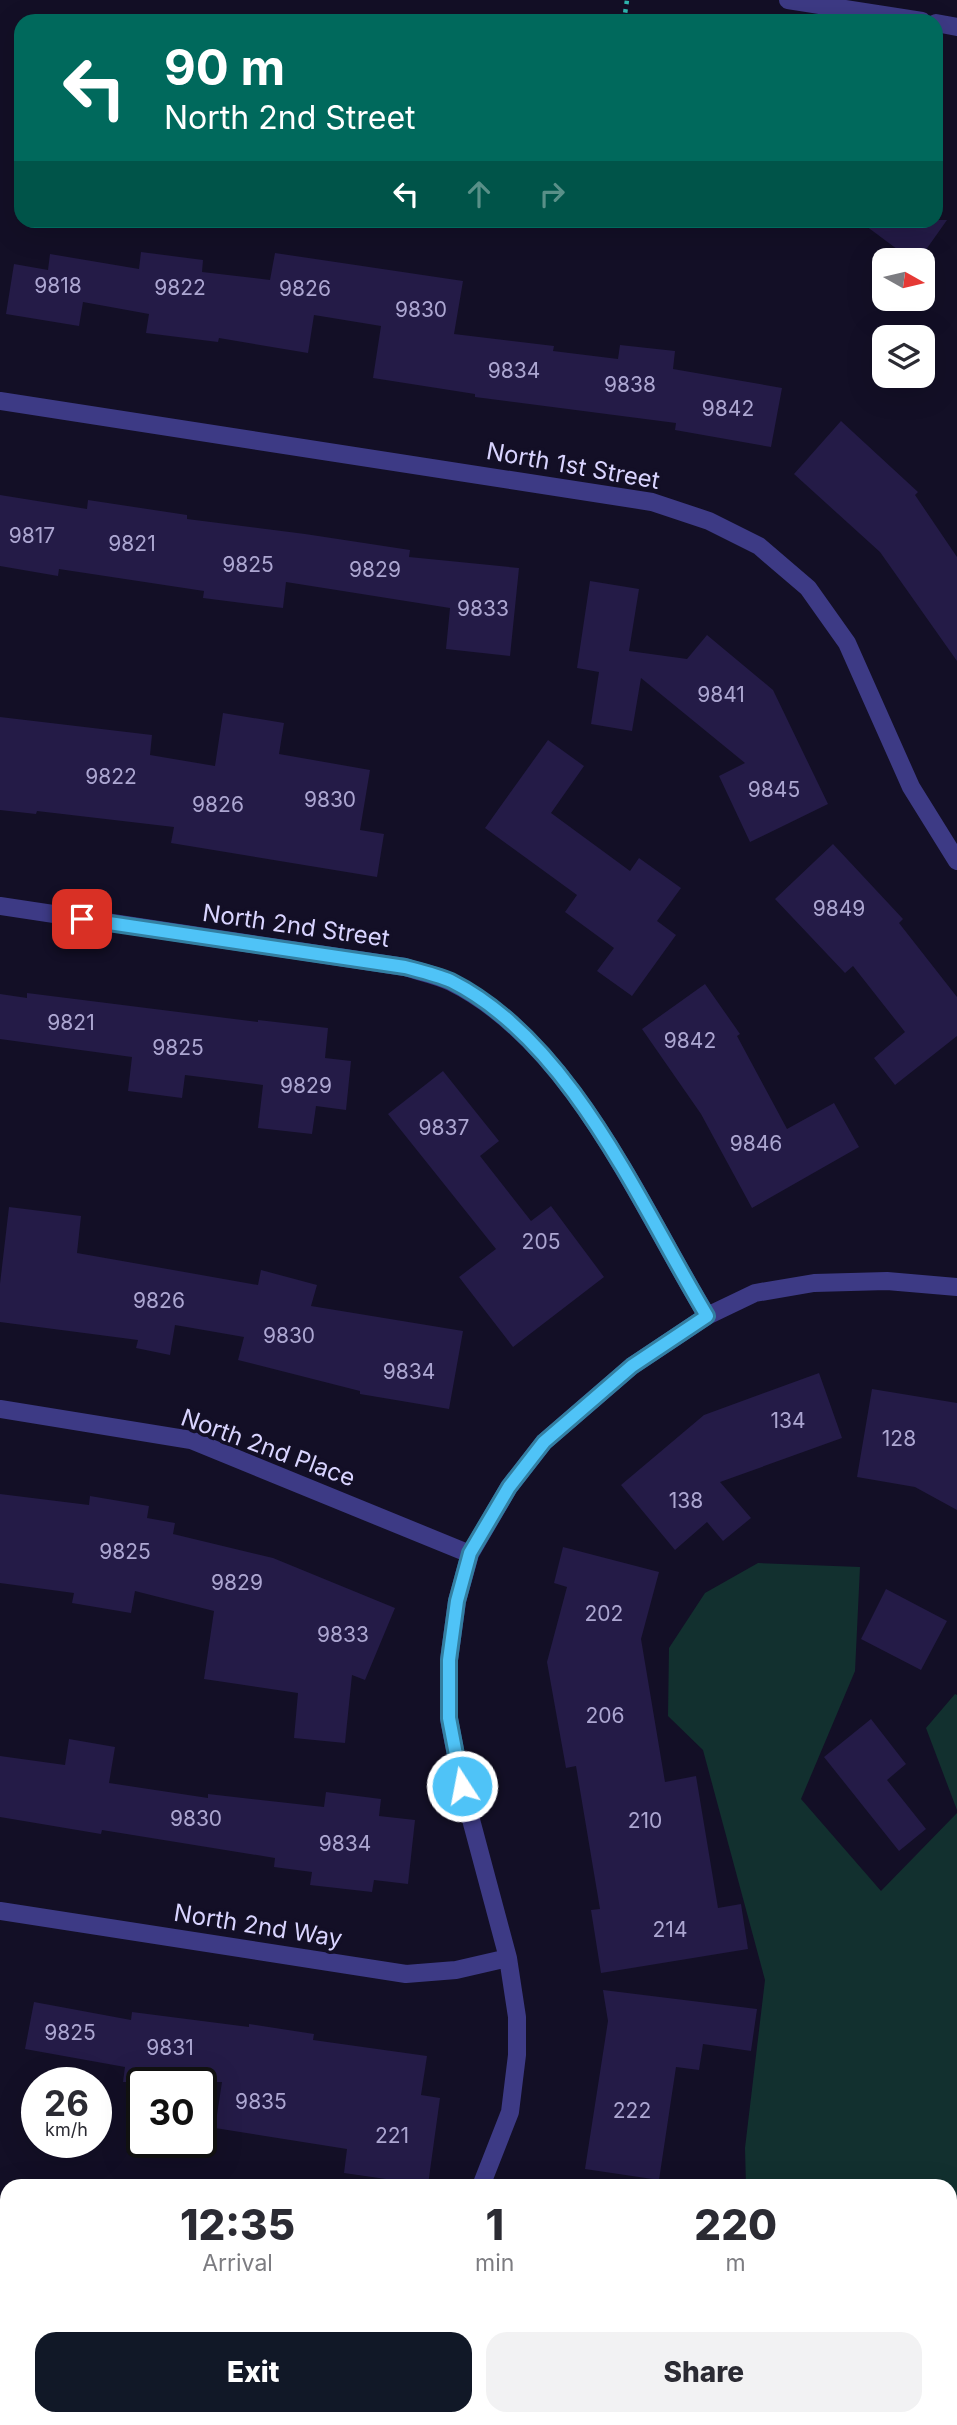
<!DOCTYPE html>
<style>
body{margin:0;font-family:Inter,sans-serif;background:#f2f2f3;color:#2b2b33;height:100vh;display:flex;flex-direction:column;font-size:26px;white-space:nowrap}
*{box-sizing:border-box;margin:0}
p{font-size:23px;color:#7c7c81}
.icon{flex:none;width:38px;height:38px;fill:none;stroke:currentColor;stroke-width:2;stroke-linecap:round;stroke-linejoin:round}
.map{position:relative;flex:1;overflow:hidden}
.details{position:absolute;left:0px;top:2179px;width:957px;height:247px;display:flex;flex-direction:column;background:#fff;border-radius:21px 21px 0 0;box-shadow:0 7px 28px #0002}
.details>*{flex:none}
.guide{position:absolute;left:14px;top:14px;width:929px;height:214px;border-radius:21px;box-shadow:0 7px 28px #0002;background:#00695c;color:#fff;overflow:hidden}
.needle{width:46px;rotate:98deg}
.fabs{position:absolute;left:872px;top:248px;display:grid;gap:14px}
.fabs a{display:grid;place-items:center;width:63px;height:63px;border-radius:14px;background:#fff;box-shadow:0 7px 28px #0002;font-size:35px}
.speed{position:absolute;left:21px;top:2067px;display:flex;gap:14px;font-size:35px;font-weight:700;text-align:center}
.speed>*{display:grid;place-content:center;width:91px;height:91px;border-radius:50%;background:#fff;box-shadow:0 7px 28px #0002;line-height:1}
.speed small{font-size:18px;font-weight:400}
.speed .limit{border:4px solid #111;border-radius:10px;background:#fff;color:#111}
.pin{position:absolute;display:grid;place-items:center;width:60px;height:60px;color:#fff;margin:-30px;border-radius:14px;box-shadow:0 4px 10px #0006}
.me{position:absolute;width:77px;margin:-38px;rotate:349deg;stroke-linejoin:round;filter:drop-shadow(0 0 5px #0008)}
.turn{display:flex;align-items:center;gap:24px;height:147px;padding:0 35px;font-size:32px}
.turn .icon{width:91px;height:91px;stroke-width:2.5}
.turn b{display:block;font-size:49px;line-height:60px}
.lanes{display:flex;align-items:center;height:66px;padding:0 35px;background:#0003;justify-content:center;gap:35px;direction:ltr}
.lanes .off{opacity:.35}
.eta{display:flex;justify-content:space-evenly;align-items:center;height:119px;text-align:center}
.eta b{font-size:42px;font-weight:800;line-height:49px}
.cta{display:flex;gap:14px;margin-top:auto;padding:14px 35px}
.cta a{flex:1;height:80px;border-radius:21px;background:#111827;color:#fff;font-size:28px;font-weight:800;line-height:80px;text-align:center}
.cta a+a{background:#f2f2f3;color:#2b2b33}
.map>svg:first-child{display:block}
</style>
<div class="map">
<svg width="957" height="2425" viewBox="0 0 957 2425">
<rect width="100%" height="100%" fill="#130f26"/>
<path fill="#12302f" d="M758,1563l102,4 -5,104 -54,128 80,92 76,-78v612h-238l6,-7h225v-232h-204l-1,-38 20,-168 -62,-230 -35,-34 1,-68 36,-55z
M955,1694l2,1v115l-31,-82z"/>
<path fill="#241b47" d="M858,220h89l-29,41h-5z
M141,252l62,8 -1,12 68,8 5,-27 188,28 -9,53 100,12 -1,5 65,8 2,-14 55,6 -2,18 109,19 -11,59 -96,-17 1,-7 -201,-26v-3l-102,-16 8,-52 -67,-11 -6,38 -89,-15 -1,4 -72,-9 3,-19 -66,-12 -4,24 -73,-12 8,-50 34,6 2,-16 89,15z
M841,421l77,71 -3,3 42,62v104l-77,-109 -86,-78z
M0,495l87,14 1,-9 99,15v4l118,15 105,16 -1,7 110,11 -9,88 -64,-7 4,-41 -164,-26 -3,26 -80,-10 1,-7 -145,-22 -1,7 -58,-10z
M590,581l49,8 -10,62 58,8 20,-24 66,55 55,114 -78,38 -31,-66 26,-13 -104,-85 -9,53 -41,-7 8,-52 -22,-4z
M223,713l61,10 -5,31 91,16 -10,60 24,4 -7,43 -206,-34 3,-16 -137,-16 -1,3 -36,-4v-93l152,18 -2,20 65,11z
M548,740l36,26 -33,47 79,58 9,-13 42,30 -24,33 19,14 -44,61 -35,-25 17,-23 -49,-36 12,-17 -92,-67z
M833,844l70,75 -4,4 58,74v39l-62,49 -21,-27 31,-26 -52,-66 -8,7 -70,-74z
M705,984l35,50 -3,2 50,93 47,-26 25,44 -107,61 -51,-94 -59,-85z
M27,993l231,29v-2l70,8 -3,30 26,3 -5,49 -30,-4 -4,28 -54,-6 5,-43 -78,-10 -3,23 -54,-7 4,-34 -132,-18v-45l27,4z
M443,1071l56,70 -19,15 51,65 20,-15 53,71 -91,70 -54,-70 37,-28 -108,-135z
M9,1207l72,9 -4,37 181,32 3,-15 56,15 -6,21 152,25 -14,78 -89,-15v-3l-122,-31 6,-23 -69,-12 -5,30 -34,-7 2,-8 -138,-18v-38z
M819,1373l23,65 -122,44 31,36 -28,23 -16,-19 -32,28 -54,-65 83,-70z
M872,1389l85,14v107l-42,-23 -58,-10z
M0,1494l89,11 1,-9 59,10 -2,12 28,5 -2,11 100,24 122,50 -30,72 -13,-5 -7,68 -51,-5 4,-45 -94,-14 10,-68 -79,-20 -4,22 -59,-10 2,-10 -74,-10z
M563,1547l96,25 -18,67 24,143 31,-6 22,132 23,-4 7,45 -147,24 -10,-63 9,-1 -24,-143 -10,2 -19,-106 20,-75 -13,-4z
M886,1589l61,32 -26,49 -60,-31z
M871,1719l35,45 -19,16 39,49 -27,22 -75,-94z
M69,1739l46,8 -6,36 99,15v-4l116,13 2,-15 55,7 -2,17 36,4 -7,64 -34,-4 -2,12 -62,-7 2,-13 -38,-5 1,-9 -173,-28 -1,4 -101,-17v-61l65,9z
M603,1990l154,19 -6,42 -48,-7 -4,26 -23,-3 -17,113 -74,-11 23,-148z
M34,2002l97,18 1,-8 117,15v-3l65,10 -1,6 114,16 -6,39 19,3 -12,87 -84,-12 3,-24 -132,-21 7,-46h-99l2,-15 -100,-18z"/>
<g fill="none" stroke-linecap="round" stroke-linejoin="round">
<path stroke="#2fb8b0" stroke-width="4.5" stroke-dasharray="3.5 5" stroke-linecap="butt" d="M624,21l3,-21"/>
<path stroke="#3d3a85" stroke-width="18" d="M788,0l134,21
M936,23l21,4
M0,401l652,101 57,19 50,25 49,42 39,55 64,144 46,74
M0,906l405,61c15,5 32,8 46,15 121,60 189,223 256,334
M0,1409l191,31 279,114
M0,1911l406,63 50,-4 52,-12
M481,2186l29,-74 7,-57v-38l-9,-59 -46,-172 -13,-67v-59l8,-59 13,-47 39,-67 35,-45 88,-76 75,-50 48,-23 59,-10 73,-2 70,6
M0,2419l44,6
M351,2425l3,-7"/>
</g>
<g fill="none" stroke-linecap="round" stroke-linejoin="round">
<defs>
<path id="route" d="M82,919l323,48c15,4 32,8 46,14 121,61 189,224 256,335l-75,50 -88,76 -35,45 -39,66 -13,48 -8,59v58l13,68"/>
</defs>
<use href="#route" stroke="#337fa1" stroke-width="18"/>
<use href="#route" stroke="#4fc3f7" stroke-width="12"/>
</g>
<g text-anchor="middle" stroke-width="7" stroke-linejoin="round" paint-order="stroke">
<g font-size="21" fill="#aca6d1">
<text x="58" y="293">9818</text>
<text x="180" y="295">9822</text>
<text x="305" y="296">9826</text>
<text x="421" y="317">9830</text>
<text x="514" y="378">9834</text>
<text x="630" y="392">9838</text>
<text x="728" y="416">9842</text>
<text x="32" y="543">9817</text>
<text x="132" y="551">9821</text>
<text x="248" y="572">9825</text>
<text x="375" y="577">9829</text>
<text x="483" y="616">9833</text>
<text x="721" y="702">9841</text>
<text x="111" y="784">9822</text>
<text x="774" y="797">9845</text>
<text x="330" y="807">9830</text>
<text x="218" y="812">9826</text>
<text x="839" y="916">9849</text>
<text x="71" y="1030">9821</text>
<text x="690" y="1048">9842</text>
<text x="178" y="1055">9825</text>
<text x="306" y="1093">9829</text>
<text x="444" y="1135">9837</text>
<text x="756" y="1151">9846</text>
<text x="541" y="1249">205</text>
<text x="159" y="1308">9826</text>
<text x="289" y="1343">9830</text>
<text x="409" y="1379">9834</text>
<text x="788" y="1428">134</text>
<text x="899" y="1446">128</text>
<text x="686" y="1508">138</text>
<text x="125" y="1559">9825</text>
<text x="237" y="1590">9829</text>
<text x="604" y="1621">202</text>
<text x="343" y="1642">9833</text>
<text x="605" y="1723">206</text>
<text x="196" y="1826">9830</text>
<text x="645" y="1828">210</text>
<text x="345" y="1851">9834</text>
<text x="670" y="1937">214</text>
<text x="70" y="2040">9825</text>
<text x="170" y="2055">9831</text>
<text x="261" y="2109">9835</text>
<text x="632" y="2118">222</text>
<text x="392" y="2143">221</text>
</g>
<g font-size="24" fill="#d9d4ff" stroke="#130f26">
<text transform="translate(573 466) rotate(10)" y="8">North 1st Street</text>
<text transform="translate(296 926) rotate(8)" y="8">North 2nd Street</text>
<text transform="translate(268 1448) rotate(20)" y="8">North 2nd Place</text>
<text transform="translate(258 1926) rotate(9)" y="8">North 2nd Way</text>
</g>
</g>
</svg>
<div class="fabs">
<a><svg class="needle" viewBox="-14 -14 28 28"><path d="M0-13l5 13h-10z" fill="#e53935"/><path d="M0 13l5-13h-10z" fill="#7c7c81"/></svg></a>
<a><svg class="icon" aria-label="layers" viewBox="0 0 24 24"><path d="M12 4l9 5-9 5-9-5zM3 14l9 5 9-5"/></svg></a>
</div>
<div class="speed"><div>26<small>km/h</small></div><div class="limit">30</div></div>
<div class="pin" style="left:82px;top:919px;background:#d93025"><svg class="icon" aria-label="arrive" viewBox="0 0 24 24"><path d="M6 21V4h12l-3 4 3 4H6"/></svg></div>
<svg class="me" style="left:462px;top:1786px" viewBox="-20 -20 40 40"><circle r="17" fill="#4fc3f7" stroke="#fff" stroke-width="3"/><path d="M0-11L8 9 0 5-8 9z" fill="#fff"/></svg>
<div class="guide">
<div class="turn"><svg class="icon" aria-label="left" viewBox="0 0 24 24"><path d="M17 20v-9H6M10 6l-5 5 5 5"/></svg><div><b>90 m</b>North 2nd Street</div></div>
<div class="lanes"><svg class="icon" aria-label="left" viewBox="0 0 24 24"><path d="M17 20v-9H6M10 6l-5 5 5 5"/></svg><svg class="icon off" aria-label="ahead" viewBox="0 0 24 24"><path d="M12 20V5M6 11l6-6 6 6"/></svg><svg class="icon off" aria-label="right" viewBox="0 0 24 24"><path d="M7 20v-9h11M14 6l5 5-5 5"/></svg></div>
</div>
<section class="details">
<div class="eta">
<div><b>12:35</b><p>Arrival</p></div>
<div><b>1</b><p>min</p></div>
<div><b>220</b><p>m</p></div>
</div>
<div class="cta"><a>Exit</a><a>Share</a></div>
</section>
</div>
